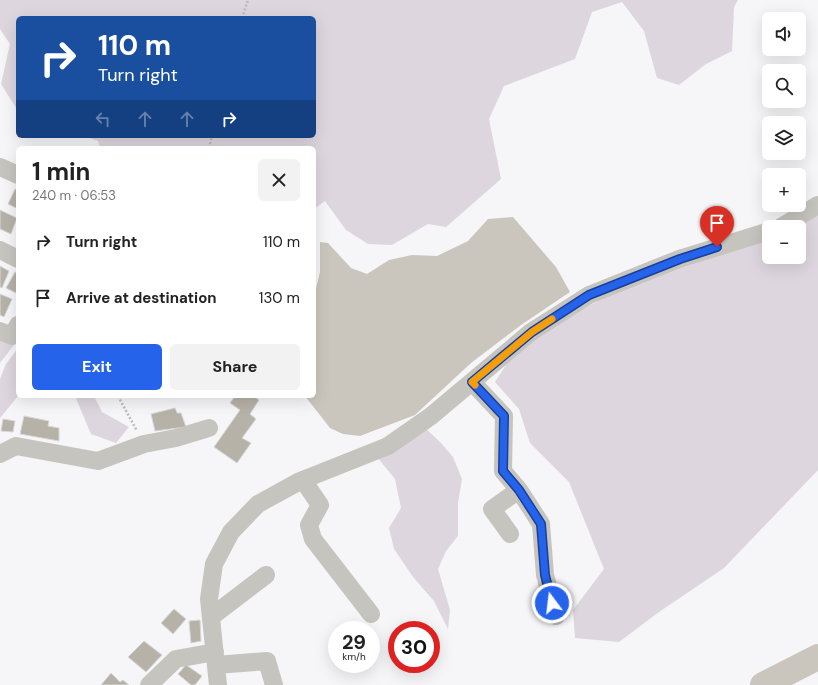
<!DOCTYPE html>
<meta charset="utf-8">
<style>
body{margin:0;font-family:"DM Sans",sans-serif;background:#f2f2f2;color:#222;height:100vh;display:flex;flex-direction:column;font-size:15px;white-space:nowrap}
*{box-sizing:border-box;margin:0}
p{font-size:13px;color:#767676}
.icon{flex:none;width:22px;height:22px;fill:none;stroke:currentColor;stroke-width:2;stroke-linecap:round;stroke-linejoin:round}
.map{position:relative;flex:1;overflow:hidden}
.details{position:absolute;left:16px;top:146px;width:300px;height:252px;display:flex;flex-direction:column;background:#fff;border-radius:6px;box-shadow:0 4px 16px #0002}
.details>*{flex:none}
.guide{position:absolute;left:16px;top:16px;width:300px;height:122px;border-radius:6px;box-shadow:0 4px 16px #0002;background:#1a4fa0;color:#fff;overflow:hidden}
.fabs{position:absolute;left:762px;top:12px;display:grid;gap:8px}
.fabs a{display:grid;place-items:center;width:44px;height:44px;border-radius:6px;background:#fff;box-shadow:0 4px 16px #0002;font-size:20px}
.speed{position:absolute;left:328px;top:621px;display:flex;gap:8px;font-size:20px;font-weight:700;text-align:center}
.speed>*{display:grid;place-content:center;width:52px;height:52px;border-radius:50%;background:#fff;box-shadow:0 4px 16px #0002;line-height:1}
.speed small{font-size:10px;font-weight:400}
.speed .limit{border:6px solid #d22;background:#fff;color:#111}
.pin{position:absolute;display:grid;place-items:center;width:34px;height:34px;color:#fff;margin:-41px -17px;border-radius:50% 50% 50% 0;rotate:-45deg;box-shadow:0 0 4px #0007}
.pin .icon{rotate:45deg}
.me{position:absolute;width:44px;margin:-22px;rotate:345deg;stroke-linejoin:round;filter:drop-shadow(0 0 3px #0008)}
.turn{display:flex;align-items:center;gap:14px;height:84px;padding:0 16px;font-size:18px}
.turn .icon{width:52px;height:52px;stroke-width:2.5}
.turn b{display:block;font-size:28px;line-height:34px}
.lanes{display:flex;align-items:center;height:38px;padding:0 16px;background:#0003;justify-content:center;gap:20px;direction:ltr}
.lanes .off{opacity:.35}
.round{display:grid;place-items:center;flex:none;width:42px;height:42px;border-radius:6px;background:#f2f2f2}
.summary{display:flex;align-items:center;justify-content:space-between;height:68px;padding:0 16px}
h1{font-size:24px;font-weight:700;line-height:30px}
.cta{display:flex;gap:8px;margin-top:auto;padding:8px 16px}
.cta a{flex:1;height:46px;border-radius:6px;background:#2563eb;color:#fff;font-size:16px;font-weight:700;line-height:46px;text-align:center}
.cta a+a{background:#f2f2f2;color:#222}
ul{padding:0;list-style:none}
li{display:flex;align-items:center;gap:12px;height:56px;padding:0 16px}
li div{flex:1}
li b{display:block;font-size:15px}
li em{font-style:normal}
.map>svg:first-child{display:block}
</style>
<div class="map">
<svg width="818" height="685" viewBox="0 0 818 685">
<rect width="100%" height="100%" fill="#f6f5f7"/>
<path fill="#ded6de" d="M0,0h738l-4,7 -2,44 -26,13 -27,21 -22,-7 -13,-47 -22,-29 -30,10 -17,47 -71,27 -15,33 12,60 -55,48 -18,-3 -36,21 -24,-1 -22,-14 -21,-29 -11,8v-61h-214l-2,-7 -13,-5h229v-118h-296v93l-17,-27 9,-40 -10,-15z
M818,205v265l-94,98 -65,44 -40,30 -44,-4 -2,-28 31,-41 -35,-87 -39,-39 -11,-34 -24,-27 27,-42 111,-57 136,-56v30h30v-30h-29z
M0,338l14,7 -14,18z
M18,348v48l-18,22v-39l6,-15z
M75,396h19l8,16 27,15 -13,16 -25,-9z
M420,423l21,20 12,14 9,22 -4,24v33l-12,15 -8,18 12,41 -2,19 -14,-28 -21,-24 -19,-28 -5,-21 12,-20 -6,-29 -26,-32z"/>
<path fill="#cbc6bd" d="M513,217l43,50 14,25 -49,33 -50,38 -56,52 -55,21 -17,-2 -13,-6 -25,-32h9v-99l6,-25v-30l8,1 23,25 16,6 22,-14 23,-5 25,1 31,-15 20,-22z"/>
<g fill="none" stroke-linecap="round" stroke-linejoin="round">
<path stroke="#cbc6bd" stroke-width="26" d="M763,685l55,-28"/>
</g>
<path fill="#b6b2a8" stroke="#d8d7d9" d="M15,189l3,1v19l-10,-5z
M0,210l17,8 -6,16 -11,-5z
M0,266l9,5 -7,17 -2,-1z
M15,272l3,1v21l-12,-6z
M0,294l12,5 -8,18 -4,-2z
M235,396h19l5,4 -9,14 6,5 -14,19 9,5 -14,20 -23,-16 26,-37 -10,-7z
M175,408l2,5h4l5,14 -31,4 -4,-17z
M24,416l25,5 -1,5 11,2v13l-39,-7z
M3,419l12,2 -2,11 -12,-1z
M174,609l12,10 -13,15 -12,-11z
M200,620l1,21 -10,2 -2,-22z
M144,641l18,14 -16,17 -18,-15z
M186,665l16,11 -7,9h-4l-13,-11z
M111,673l9,9 3,-2 6,5h-28z"/>
<g fill="none" stroke-linecap="round" stroke-linejoin="round">
<path stroke="#bdbbb7" stroke-width="2.5" stroke-dasharray="2 2" stroke-linecap="butt" d="M242,18l6,-18
M209,148l3,-12
M118,396l19,35"/>
<path stroke="#c6c4be" stroke-width="18" d="M0,167l18,8
M781,227l37,-22
M0,250l18,9
M0,331l12,5 6,-11
M472,382l32,34 -1,55 16,19 22,34 4,51 11,41
M0,454l16,-8 82,15 46,-17 32,-6 33,-10
M303,480l17,25 -11,20 4,14 58,75
M510,534l-18,-25 27,-19
M211,617l55,-42
M216,665l51,-4 7,24
M149,685l27,-26 39,-7
M218,685l-9,-86 5,-35 17,-32 27,-28 42,-23 88,-35 43,-30 100,-84 58,-37 90,-36 90,-28"/>
</g>
<g fill="none" stroke-linecap="round" stroke-linejoin="round">
<defs>
<path id="route" d="M552,603l-7,-28 -4,-51 -22,-34 -16,-19 1,-55 -32,-34 60,-50 57,-37 91,-36 37,-12"/>
</defs>
<use href="#route" stroke="#184099" stroke-width="10"/>
<use href="#route" stroke="#2563eb" stroke-width="7"/>
<path stroke="#f59e0b" stroke-width="7" d="M475,385l-3,-3 60,-50 20,-13"/>
</g>
</svg>
<div class="fabs">
<a><svg class="icon" aria-label="sound" viewBox="0 0 24 24"><path d="M4 9h4l5-4v14l-5-4H4zM17 9q2 3 0 6"/></svg></a>
<a><svg class="icon" aria-label="search" viewBox="0 0 24 24"><circle cx="10" cy="10" r="6"/><path d="M15 15l6 6"/></svg></a>
<a><svg class="icon" aria-label="layers" viewBox="0 0 24 24"><path d="M12 4l9 5-9 5-9-5zM3 14l9 5 9-5"/></svg></a>
<a>+</a>
<a>−</a>
</div>
<div class="speed"><div>29<small>km/h</small></div><div class="limit">30</div></div>
<div class="pin" style="left:717px;top:247px;background:#d93025"><svg class="icon" aria-label="arrive" viewBox="0 0 24 24"><path d="M6 21V4h12l-3 4 3 4H6"/></svg></div>
<svg class="me" style="left:552px;top:603px" viewBox="-20 -20 40 40"><circle r="17" fill="#2563eb" stroke="#fff" stroke-width="3"/><path d="M0-11L8 9 0 5-8 9z" fill="#fff"/></svg>
<div class="guide">
<div class="turn"><svg class="icon" aria-label="right" viewBox="0 0 24 24"><path d="M7 20v-9h11M14 6l5 5-5 5"/></svg><div><b>110 m</b>Turn right</div></div>
<div class="lanes"><svg class="icon off" aria-label="left" viewBox="0 0 24 24"><path d="M17 20v-9H6M10 6l-5 5 5 5"/></svg><svg class="icon off" aria-label="ahead" viewBox="0 0 24 24"><path d="M12 20V5M6 11l6-6 6 6"/></svg><svg class="icon off" aria-label="ahead" viewBox="0 0 24 24"><path d="M12 20V5M6 11l6-6 6 6"/></svg><svg class="icon" aria-label="right" viewBox="0 0 24 24"><path d="M7 20v-9h11M14 6l5 5-5 5"/></svg></div>
</div>
<section class="details">
<div class="summary"><div><h1>1 min</h1><p>240 m · 06:53</p></div><a class="round"><svg class="icon" aria-label="close" viewBox="0 0 24 24"><path d="M6 6l12 12M18 6L6 18"/></svg></a></div>
<ul>
<li><svg class="icon" aria-label="right" viewBox="0 0 24 24"><path d="M7 20v-9h11M14 6l5 5-5 5"/></svg><div><b>Turn right</b></div><em>110 m</em></li>
<li><svg class="icon" aria-label="arrive" viewBox="0 0 24 24"><path d="M6 21V4h12l-3 4 3 4H6"/></svg><div><b>Arrive at destination</b></div><em>130 m</em></li>
</ul>
<div class="cta"><a>Exit</a><a>Share</a></div>
</section>
</div>
